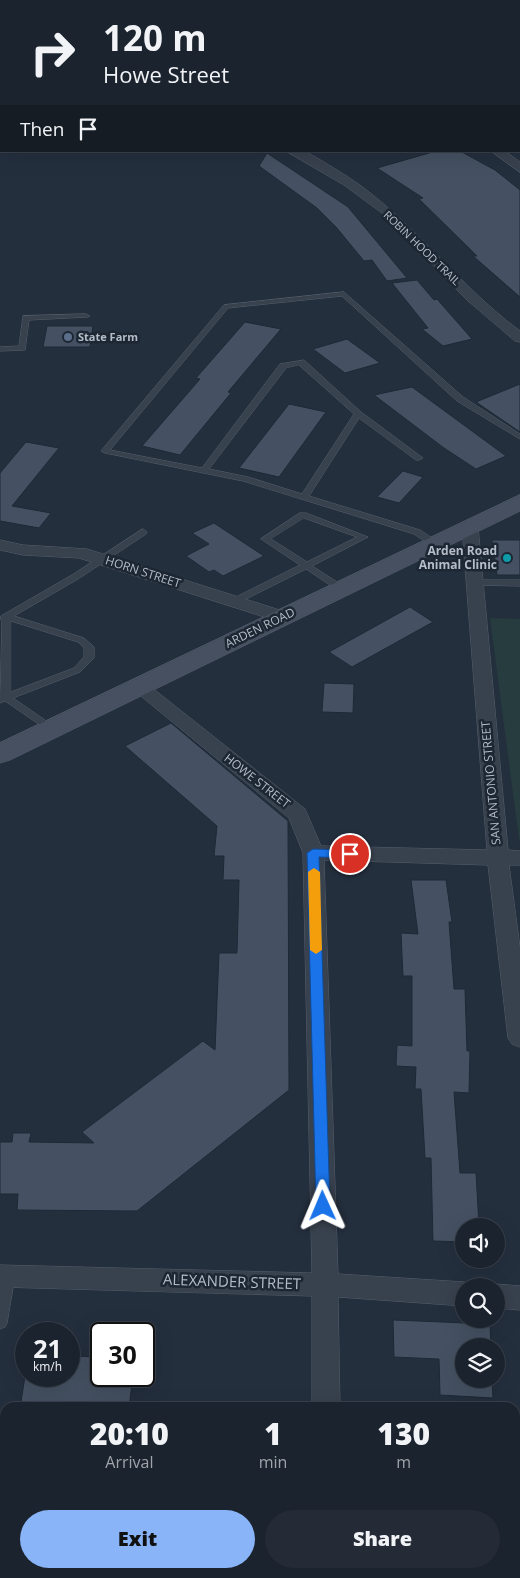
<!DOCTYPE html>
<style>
body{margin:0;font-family:"Open Sans",sans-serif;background:#242b36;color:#f1f3f6;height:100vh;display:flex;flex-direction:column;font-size:19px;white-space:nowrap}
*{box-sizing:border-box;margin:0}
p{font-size:16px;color:#a0a4aa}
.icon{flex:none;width:28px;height:28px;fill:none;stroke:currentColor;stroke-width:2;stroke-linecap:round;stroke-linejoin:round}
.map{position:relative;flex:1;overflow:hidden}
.details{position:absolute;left:0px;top:1402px;width:520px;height:176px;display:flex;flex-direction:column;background:#1b232e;border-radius:15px 15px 0 0;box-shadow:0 5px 20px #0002,0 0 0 1px #39404a}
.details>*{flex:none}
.guide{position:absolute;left:0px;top:0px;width:520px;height:152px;box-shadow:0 5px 20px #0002,0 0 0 1px #39404a;background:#1b232e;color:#f1f3f6;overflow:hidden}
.fabs{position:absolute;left:455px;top:1218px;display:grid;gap:10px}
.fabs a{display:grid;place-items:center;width:50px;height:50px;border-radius:50%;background:#1b232e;box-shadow:0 5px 20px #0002,0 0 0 1px #39404a;font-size:25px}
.speed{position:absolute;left:15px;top:1322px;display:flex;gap:10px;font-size:25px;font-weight:700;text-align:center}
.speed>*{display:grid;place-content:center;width:65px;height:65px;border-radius:50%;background:#1b232e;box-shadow:0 5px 20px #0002,0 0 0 1px #39404a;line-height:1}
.speed small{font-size:12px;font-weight:400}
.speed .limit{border:2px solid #111;border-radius:8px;background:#fff;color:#111}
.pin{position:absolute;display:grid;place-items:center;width:42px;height:42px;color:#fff;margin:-21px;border:2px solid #fff;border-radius:50%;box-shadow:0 1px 5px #0007}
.me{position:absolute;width:55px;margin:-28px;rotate:359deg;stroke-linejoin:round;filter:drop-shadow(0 0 4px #0008)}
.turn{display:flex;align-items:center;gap:18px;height:105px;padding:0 20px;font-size:22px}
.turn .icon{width:65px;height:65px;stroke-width:2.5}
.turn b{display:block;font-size:35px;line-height:42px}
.then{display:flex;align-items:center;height:48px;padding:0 20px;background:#0003;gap:10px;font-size:19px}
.eta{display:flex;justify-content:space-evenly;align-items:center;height:85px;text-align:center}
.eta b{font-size:30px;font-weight:800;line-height:35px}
.cta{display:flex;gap:10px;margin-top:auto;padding:10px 20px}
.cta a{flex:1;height:58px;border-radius:30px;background:#8ab4f8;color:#111;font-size:20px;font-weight:800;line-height:58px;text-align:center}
.cta a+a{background:#242b36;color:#f1f3f6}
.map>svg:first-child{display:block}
</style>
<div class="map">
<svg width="520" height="1578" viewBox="0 0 520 1578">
<rect width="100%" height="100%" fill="#242f3e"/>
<path fill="#263c3f" d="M490,618l30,1v220h-1z"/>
<path fill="#455162" stroke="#1f2835" d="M436,151h24l35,19 25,20v107l-47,-41h4l-58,-57 4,-1 -46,-30z
M267,153l81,54 59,71 -20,3 -15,-21 -8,1 -28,-34 -19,-19 -58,-42z
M417,280l17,20 3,-1 35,40 -29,7 -21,-17 6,-1 -36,-45z
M245,322l36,7 -53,63 3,1 -51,62 -38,-9 58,-67 -4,-1z
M47,326h46l-3,21h-47z
M347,339l33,24 -35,10 -32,-24z
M520,384v48l-44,-30z
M412,387l94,69 -30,13 -32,-21 -70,-53z
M289,404l37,8 -47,65 -40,-9z
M26,442l33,6 -47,58 39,7 -12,15 -39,-7v-48z
M403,471l20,6 -24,26 -22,-6z
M214,523l50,33 -41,20 -9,-6 -5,2 -23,-16 23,-12 -17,-11z
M492,540h28v35h-23z
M410,607l23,15 -81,45 -23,-15z
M324,683l30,1 -1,29 -31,-1z
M171,723l117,98 1,269 -152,121 -120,-1 1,-16h-18v-52h12l1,-9h18l-2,9 65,1 -12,-11 121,-91 12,9 4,-97h18l2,-73h-16l1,-24h-10l3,-30 -92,-80z
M411,880h35l6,42h-3l5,67h11l2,62h3l-1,42 -15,-1 6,81h16l3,53h-15v16l-31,-1 -2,-83h-6l-4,-69h-6l1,-22 -20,-1 1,-21 15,1v-70h-9l-2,-43 17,1z
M393,1320l97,4 1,22h-27v33h28l1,19 -53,-3 -1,-36 -45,-2z
M69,1356l32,1v19h32l-4,32h-109l5,-32h44z"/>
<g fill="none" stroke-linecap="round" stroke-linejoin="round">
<defs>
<path id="service" d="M30,0h6v1h-5z
M0,10l1,1v2l-1,1z
M1,103v5l-1,1v-5z
M344,292l119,105 57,37v5l-63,-38 -115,-105 -114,12 -118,142 92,18 78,-104 24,-4 57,52 62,46 -4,2h-3l-57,-42 -50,78 111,34 18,12v4h-6l-18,-12 -171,-53 -138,-28 -4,-2 123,-146zM299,365l55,49 -52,80 -54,-17 -39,-8 77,-101z
M86,314l4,2 -2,1 -59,3 -4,30 -25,1v-4l19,-1 4,-30z
M300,513h6l62,24 -56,29 33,21 1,2 -1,2h-6l-33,-22 -68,34h-6l-1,-2 1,-2 68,-34 -39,-26zM304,518l53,19 -50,25 -36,-23z
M143,529l4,3 -1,2 -68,45 -64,37 70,22 10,9v11l-14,14 -67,26 42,29 2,2 -2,2h-6l-44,-30 -5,2 2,-83 -2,-1 1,-3 71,-41zM11,621l67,21 6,6v9l-10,11 -63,24z
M474,580h46v6l-49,-1 -1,-2z
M8,1270l5,2 2,4 -8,47 -2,4 -5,2v-44l3,-13z
M0,1506l5,2v26l-5,2z
M70,1574h14v4h-14z
M125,1574h14l-1,4h-14z"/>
<path id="minor" d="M103,0h10v1h-10z
M269,0h16l1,1h-16z
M0,5h1v6h-1z
M519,65h1v7h-1z
M286,151c5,0 11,-1 15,0 10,2 22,11 31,16 76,44 119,113 188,164v11l-5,-1 -48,-41 -85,-87 -38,-28z
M491,151h14l15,11v10z
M470,522l6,1 2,4 30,323 12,1v14h-11l11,83v99l-8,-3 -4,-6 -20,-173 -164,-5 14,414 126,8 9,4h-9v20l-126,-9 2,111h-28v-112l-312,-9v-22l312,8 -9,-420 -14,-35 -159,-131 2,-4h14l159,126 16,37 166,4 -25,-323 2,-4z
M0,540l23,5 64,4 202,64 3,4 -3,4h-12l-198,-63 -56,-3 -23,-5z
M496,1284l24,2v24l-24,-2v-22h-5z
M312,1574h30v4h-30z"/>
<path id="secondary" d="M520,495v16l-510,249 -10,3v-20z"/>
</defs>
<use href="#service" stroke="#565f6c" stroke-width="1"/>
<use href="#minor" stroke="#565f6c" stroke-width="1"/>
<use href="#secondary" stroke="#565f6c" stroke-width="1"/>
<use href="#service" fill="#38414e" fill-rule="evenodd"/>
<use href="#minor" fill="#38414e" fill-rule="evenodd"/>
<use href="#secondary" fill="#465061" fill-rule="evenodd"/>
</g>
<path fill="#1a73e8" stroke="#114b97" d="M313,849l37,1 6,4 -6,4 -31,-1 11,349 -2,4 -5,2 -5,-2 -2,-4 -9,-353z"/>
<path fill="#f59e0b" d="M314,868l6,4 2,78 -6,4 -6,-4 -2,-78z"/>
<circle fill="#5c6f8a" stroke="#1d2633" stroke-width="2" cx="68" cy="337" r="5"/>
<circle fill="#0f9aa8" stroke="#1d2633" stroke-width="2" cx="507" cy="558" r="5"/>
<g text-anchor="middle" stroke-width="5" stroke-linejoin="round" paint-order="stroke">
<g font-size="11" fill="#b4bcc9" stroke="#1d2633">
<text transform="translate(422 248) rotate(44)" y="4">ROBIN HOOD TRAIL</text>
</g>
<g font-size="11" font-weight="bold" fill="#b4bcc9" stroke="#1d2633" text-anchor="start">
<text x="78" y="341">State Farm</text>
</g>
<g font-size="12" font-weight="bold" fill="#b4bcc9" stroke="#1d2633" text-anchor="end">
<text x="497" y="555">Arden Road<tspan x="497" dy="14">Animal Clinic</tspan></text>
</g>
<g font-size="12" fill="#b4bcc9" stroke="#1d2633">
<text transform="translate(143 572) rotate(18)" y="4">HORN STREET</text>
<text transform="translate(260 628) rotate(-26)" y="4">ARDEN ROAD</text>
<text transform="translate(257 781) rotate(38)" y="4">HOWE STREET</text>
<text transform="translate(491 783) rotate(-95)" y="4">SAN ANTONIO STREET</text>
</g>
<g font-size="15" fill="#b4bcc9" stroke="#1d2633">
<text transform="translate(232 1282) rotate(2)" y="5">ALEXANDER STREET</text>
</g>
</g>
</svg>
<div class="fabs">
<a><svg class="icon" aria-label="sound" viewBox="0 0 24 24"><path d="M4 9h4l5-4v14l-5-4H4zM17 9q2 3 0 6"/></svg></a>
<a><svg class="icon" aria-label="search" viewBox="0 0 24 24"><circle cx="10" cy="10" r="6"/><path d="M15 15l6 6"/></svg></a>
<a><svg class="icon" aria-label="layers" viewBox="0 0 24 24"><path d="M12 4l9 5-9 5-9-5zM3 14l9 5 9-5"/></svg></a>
</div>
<div class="speed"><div>21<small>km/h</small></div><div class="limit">30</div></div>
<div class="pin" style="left:350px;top:854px;background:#d93025"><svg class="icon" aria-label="arrive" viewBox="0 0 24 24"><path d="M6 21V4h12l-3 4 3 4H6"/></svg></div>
<svg class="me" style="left:323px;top:1206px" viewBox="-20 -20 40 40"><path d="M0-17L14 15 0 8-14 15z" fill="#1a73e8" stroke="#fff" stroke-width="4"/></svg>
<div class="guide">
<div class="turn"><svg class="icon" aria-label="right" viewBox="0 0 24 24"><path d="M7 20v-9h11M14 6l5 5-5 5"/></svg><div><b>120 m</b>Howe Street</div></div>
<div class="then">Then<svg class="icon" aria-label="arrive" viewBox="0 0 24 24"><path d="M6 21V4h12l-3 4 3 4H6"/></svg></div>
</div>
<section class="details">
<div class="eta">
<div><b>20:10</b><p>Arrival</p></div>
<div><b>1</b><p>min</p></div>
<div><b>130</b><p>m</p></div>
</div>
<div class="cta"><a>Exit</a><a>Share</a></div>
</section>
</div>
